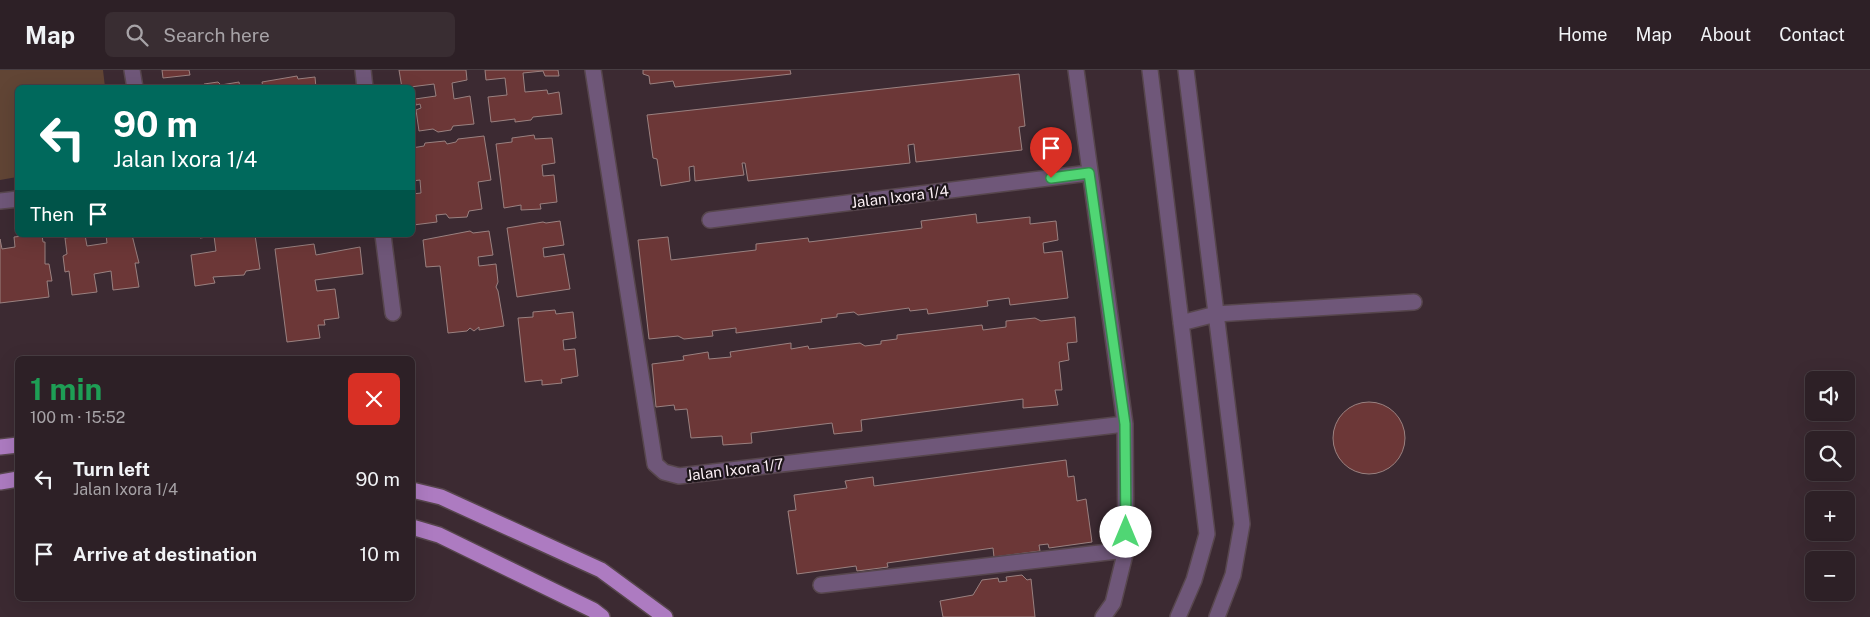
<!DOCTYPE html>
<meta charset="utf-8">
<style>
body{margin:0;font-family:"Public Sans",sans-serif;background:#392d32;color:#f1f3f6;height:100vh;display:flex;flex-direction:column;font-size:19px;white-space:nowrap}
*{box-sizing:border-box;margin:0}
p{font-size:16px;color:#a7a3a7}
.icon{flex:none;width:28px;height:28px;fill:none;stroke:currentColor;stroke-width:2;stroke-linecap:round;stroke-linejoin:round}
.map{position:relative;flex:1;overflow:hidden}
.sheet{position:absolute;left:15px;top:286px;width:400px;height:245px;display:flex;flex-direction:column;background:#2d2026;border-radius:8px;box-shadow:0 5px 20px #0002,0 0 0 1px #483e43}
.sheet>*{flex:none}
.top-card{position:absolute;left:15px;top:15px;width:400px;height:152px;border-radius:8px;box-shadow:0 5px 20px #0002,0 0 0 1px #483e43;background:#00695c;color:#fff;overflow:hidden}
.controls{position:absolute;left:1805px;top:301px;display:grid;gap:10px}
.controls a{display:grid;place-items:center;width:50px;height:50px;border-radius:8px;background:#2d2026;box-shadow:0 5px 20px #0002,0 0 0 1px #483e43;font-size:25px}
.pin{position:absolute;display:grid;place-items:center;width:42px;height:42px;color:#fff;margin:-51px -21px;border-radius:50% 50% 50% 0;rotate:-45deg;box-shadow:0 0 5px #0007}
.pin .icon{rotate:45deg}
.me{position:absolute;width:55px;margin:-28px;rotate:0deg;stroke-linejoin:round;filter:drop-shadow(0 0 4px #0008)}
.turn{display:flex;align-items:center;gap:18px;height:105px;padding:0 15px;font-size:22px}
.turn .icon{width:65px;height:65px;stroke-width:2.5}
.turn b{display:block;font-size:35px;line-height:42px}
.then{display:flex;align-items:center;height:48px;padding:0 15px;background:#0003;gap:10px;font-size:19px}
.round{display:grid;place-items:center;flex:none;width:52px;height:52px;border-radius:8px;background:#392d32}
.summary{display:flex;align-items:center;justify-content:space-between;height:85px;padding:0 15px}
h1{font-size:30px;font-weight:700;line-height:38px;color:#1e9e55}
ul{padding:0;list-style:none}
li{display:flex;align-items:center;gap:15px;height:75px;padding:0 15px}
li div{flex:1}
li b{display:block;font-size:19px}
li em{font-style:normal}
header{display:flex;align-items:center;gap:30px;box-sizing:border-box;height:70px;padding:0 25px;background:#2d2026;border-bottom:1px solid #483e43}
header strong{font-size:24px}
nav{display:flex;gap:28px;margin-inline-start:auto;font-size:18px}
.search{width:350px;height:45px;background:#392d32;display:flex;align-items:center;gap:12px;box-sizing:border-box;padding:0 18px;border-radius:8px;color:#a7a3a7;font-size:19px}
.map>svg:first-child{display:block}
</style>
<header>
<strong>Map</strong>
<div class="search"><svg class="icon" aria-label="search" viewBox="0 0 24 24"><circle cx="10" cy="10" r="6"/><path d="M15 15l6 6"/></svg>Search here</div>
<nav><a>Home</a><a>Map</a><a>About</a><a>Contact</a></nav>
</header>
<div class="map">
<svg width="1870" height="547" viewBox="0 0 1870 547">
<rect width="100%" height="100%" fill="#3c2a32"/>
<path fill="#614535" d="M0,0h103l2,17 -87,1 -1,89 -17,3z"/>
<path fill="#6c3737" stroke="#9a8180" d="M162,0h27l1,5 -27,3z
M399,0h67l1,10 -15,3 2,16 16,-3 4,28 -21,2 -2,4 -13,2 -5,-3 -14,2 -3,-21 5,-2 -1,-4 -4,1 -1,-6 21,-3 -2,-12 -32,4z
M485,0h73l1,6h-14l-2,-5 -20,2 2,19 22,-2 1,4 11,-2 3,22 -29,3 -2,3 -16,2v-3l-24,3 -3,-25 19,-2 -2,-17 -19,2z
M643,0h147l1,4 -116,13 -2,-6 -23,3 -1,-8 -6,-2z
M1019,4l6,52 -6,1 3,23 -106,12 -2,-18 -6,1 2,18 -162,18 -3,-18h-3l2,12 -49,6 -1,-15 -5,1 1,14 -29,5 -4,-27 -4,-1 -6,-43z
M297,6l1,3 17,-2 1,11h-53l-1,-6z
M218,12l3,3 18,-3 1,6h-39l3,-4z
M534,65l1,4 17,-1 3,25 -13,2 1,11 11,-1 3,27 -17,2 1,5 -20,1v-5l-17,3 -8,-64 16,-2v-4z
M484,66l7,44 -13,2 4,27 -13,2 -2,6 -18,1 -3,-4 -10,1 1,7 -24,3 -1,-31 9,-1 -1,-13 -8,1v-33l12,-2 1,-3 20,-2 2,3 9,-2 2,-3z
M976,144l1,9 53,-6v7l26,-3 2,19 -15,3 1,10 18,-2 6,47 -58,7 -1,-7 -22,3 1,5 -60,8 -1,-5 -17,2 -1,-3 -51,7 -4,-3 -17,2v3l-16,2 1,3 -86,11v-5l-24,3 1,5 -29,3 -6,-3 -29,3 -11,-99 30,-3 3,23 85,-10v-6l52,-6 1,4 113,-14 -1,-7z
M560,151l4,24 -21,3 1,9 20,-3 6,35 -53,8 -10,-69 36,-6 3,1z
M470,161l3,2 16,-2 4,24 -15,2 1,9 17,-2 2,18 -2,5 2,4 6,35 -25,4v-3l-5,4 -4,-3 -3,3 -19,2 -8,-67 -14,1 -3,-27z
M32,165h10l1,7h2v22h4l3,17h-5l2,16 -49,6v-64l2,10 13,-2 -1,-10z
M85,165l2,11 20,-3 -1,-8h26l7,28h-4l4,24 -26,3 -2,-19 -17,3 3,18 -25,3 -3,-24 -4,1 -2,-16 4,-2 -2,-16z
M200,165h55l5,34 -14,2 -2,4 -31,2 2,6 -20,3 -4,-31 25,-4 -2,-15 -14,2z
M314,174l2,11 44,-8 3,27 -48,6 2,11 18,-2 4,29 -15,2 1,5h-7l2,13 -33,4 -12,-93z
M555,240l1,4 17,-2 3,26 -13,2 1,10 11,-1 3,27 -17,3 1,4 -20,2v-5l-17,2 -7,-64 15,-1v-5z
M1075,247l2,25 -10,1 2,17 -10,2 3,28h-7l3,15 -35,3v-9l-162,21 1,11 -28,3 -2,-11 -81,10 1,10 -29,2 -1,-9 -31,2 -4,-29 -12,1 -1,-5 -18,2 -4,-43 32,-4 -1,-4 25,-4 1,7 22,-2 -1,-5 61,-9v6l17,-3 1,3 51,-6 5,3 16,-2v-3l16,-2v-4l85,-10 1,5 23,-3v-6l29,-3 6,3z
M1333 368a36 36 0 1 1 72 0a36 36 0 1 1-72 0Z
M1066,390l2,17 6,-1 3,25 9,-2 6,43 -43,6 -1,-4 -9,1 1,6 -46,6 -1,-9 -106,15 1,4 -31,4 -1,-5 -59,8 -9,-63 8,-1 -2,-15 53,-7 -2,-7 28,-4 1,9z
M1022,505l5,5 4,-1 4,38h-92l-3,-16 33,-6 9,-15 16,-2 1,4 8,-1 -1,-4z"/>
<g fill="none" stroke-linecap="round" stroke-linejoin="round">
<defs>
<path id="minor" d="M132,0l3,18
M363,0l2,18
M593,0l62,394 9,8 15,4 446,-52
M1076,0l49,354 1,126 -13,53 -10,14
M1150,0l57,464 -13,46 -16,37
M1186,0l56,454 -9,51 -16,42
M0,131l18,-2
M710,150l379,-47
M383,165l10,78
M1181,253l35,-9 198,-12
M821,515l305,-35"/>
<path id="major" d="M0,377l18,-2
M0,412l18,-3
M412,420l29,7 160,73 64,47
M412,457l27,8 154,75 9,7"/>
</defs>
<use href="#minor" stroke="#57464d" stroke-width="18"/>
<use href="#major" stroke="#57464d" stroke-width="18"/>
<use href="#minor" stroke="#6f5779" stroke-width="15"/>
<use href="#major" stroke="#ad7bc1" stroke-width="15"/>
</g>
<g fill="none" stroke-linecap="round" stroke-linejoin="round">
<defs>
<path id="route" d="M1051,108l38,-5 36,251 1,108"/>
</defs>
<use href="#route" stroke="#348b4b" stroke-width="12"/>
<use href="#route" stroke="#50d674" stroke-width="9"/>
</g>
<g text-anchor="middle" stroke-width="4.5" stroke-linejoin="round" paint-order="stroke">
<g font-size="15" fill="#fbeff4" stroke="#1d1519">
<text transform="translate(900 127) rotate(-7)" y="5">Jalan Ixora 1/4</text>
<text transform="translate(735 400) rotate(-7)" y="5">Jalan Ixora 1/7</text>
</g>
</g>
</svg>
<div class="controls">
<a><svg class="icon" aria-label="sound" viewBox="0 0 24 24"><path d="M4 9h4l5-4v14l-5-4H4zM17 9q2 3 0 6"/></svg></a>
<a><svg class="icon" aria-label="search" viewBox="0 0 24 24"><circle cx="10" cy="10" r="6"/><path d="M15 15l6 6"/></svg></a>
<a>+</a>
<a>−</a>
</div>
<div class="pin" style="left:1051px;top:108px;background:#d93025"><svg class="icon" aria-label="arrive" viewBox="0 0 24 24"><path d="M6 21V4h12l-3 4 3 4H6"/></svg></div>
<svg class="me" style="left:1126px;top:462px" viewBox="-20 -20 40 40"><circle r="19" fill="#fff"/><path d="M0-13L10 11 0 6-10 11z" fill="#50d674"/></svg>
<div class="top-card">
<div class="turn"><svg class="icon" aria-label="left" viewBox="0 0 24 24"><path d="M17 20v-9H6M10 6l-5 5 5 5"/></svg><div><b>90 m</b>Jalan Ixora 1/4</div></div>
<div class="then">Then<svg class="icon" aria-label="arrive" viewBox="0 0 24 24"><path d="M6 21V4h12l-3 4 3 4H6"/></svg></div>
</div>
<section class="sheet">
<div class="summary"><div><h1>1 min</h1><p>100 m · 15:52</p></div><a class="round" style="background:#d93025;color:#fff"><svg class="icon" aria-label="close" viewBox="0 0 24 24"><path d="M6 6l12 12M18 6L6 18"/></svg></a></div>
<ul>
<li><svg class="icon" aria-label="left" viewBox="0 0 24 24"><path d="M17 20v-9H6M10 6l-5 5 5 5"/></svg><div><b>Turn left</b><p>Jalan Ixora 1/4</p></div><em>90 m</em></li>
<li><svg class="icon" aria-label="arrive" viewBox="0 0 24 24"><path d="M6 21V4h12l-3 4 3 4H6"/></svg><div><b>Arrive at destination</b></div><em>10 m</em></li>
</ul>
</section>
</div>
